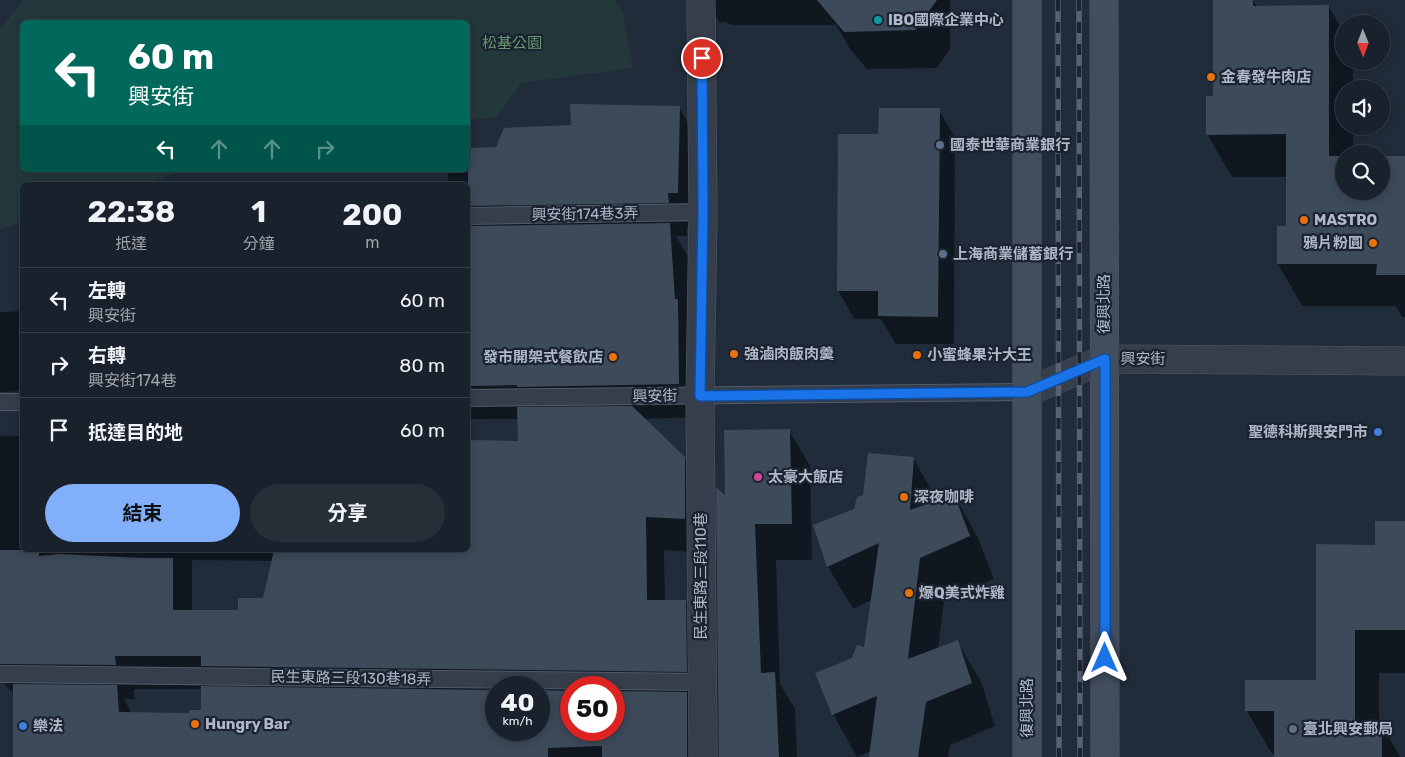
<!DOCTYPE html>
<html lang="zh-TW">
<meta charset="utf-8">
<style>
body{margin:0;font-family:Rubik,"Noto Sans TC",sans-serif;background:#262e38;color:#f1f3f6;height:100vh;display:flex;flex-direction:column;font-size:19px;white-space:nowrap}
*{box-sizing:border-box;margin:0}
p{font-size:16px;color:#9fa3a9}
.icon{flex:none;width:28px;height:28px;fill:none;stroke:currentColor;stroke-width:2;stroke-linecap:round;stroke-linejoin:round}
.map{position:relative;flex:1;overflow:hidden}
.drawer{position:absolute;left:20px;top:182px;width:450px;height:370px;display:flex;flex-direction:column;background:#19212c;border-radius:8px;box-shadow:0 2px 12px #0003,0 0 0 1px #373e48}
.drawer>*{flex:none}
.guide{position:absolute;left:20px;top:20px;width:450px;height:152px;border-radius:8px;box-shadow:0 2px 12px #0003,0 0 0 1px #373e48;background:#00695c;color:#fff;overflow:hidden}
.needle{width:32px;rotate:179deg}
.controls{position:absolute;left:1335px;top:15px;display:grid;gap:10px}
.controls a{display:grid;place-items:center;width:55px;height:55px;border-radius:50%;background:#19212c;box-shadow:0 2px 12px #0003,0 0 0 1px #373e48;font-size:25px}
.speed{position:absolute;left:485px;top:676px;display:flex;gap:10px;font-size:25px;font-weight:700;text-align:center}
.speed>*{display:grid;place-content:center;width:65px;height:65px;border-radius:50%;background:#19212c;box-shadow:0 2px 12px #0003,0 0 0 1px #373e48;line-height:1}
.speed small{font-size:12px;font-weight:400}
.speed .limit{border:8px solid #d22;background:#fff;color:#111}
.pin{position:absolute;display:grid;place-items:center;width:42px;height:42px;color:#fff;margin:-21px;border:2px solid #fff;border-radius:50%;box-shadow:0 1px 5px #0007}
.me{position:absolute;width:55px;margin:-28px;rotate:0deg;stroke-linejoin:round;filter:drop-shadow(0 0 4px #0008)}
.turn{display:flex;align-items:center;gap:18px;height:105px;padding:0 25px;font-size:22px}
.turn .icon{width:65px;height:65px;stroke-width:2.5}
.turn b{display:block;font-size:35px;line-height:42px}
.lanes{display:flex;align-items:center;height:48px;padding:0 25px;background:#0003;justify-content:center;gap:25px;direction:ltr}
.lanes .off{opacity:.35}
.eta{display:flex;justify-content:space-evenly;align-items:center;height:85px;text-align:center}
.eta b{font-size:30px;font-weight:700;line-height:35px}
.button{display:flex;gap:10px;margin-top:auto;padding:10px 25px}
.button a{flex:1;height:58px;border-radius:30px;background:#81affa;color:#111;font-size:20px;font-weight:700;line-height:58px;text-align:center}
.button a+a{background:#262e38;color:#f1f3f6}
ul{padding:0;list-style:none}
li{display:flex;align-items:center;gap:15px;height:65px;padding:0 25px;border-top:1px solid #373e48}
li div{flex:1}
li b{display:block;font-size:19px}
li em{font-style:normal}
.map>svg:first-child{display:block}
</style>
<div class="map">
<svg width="1405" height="757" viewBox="0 0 1405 757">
<rect width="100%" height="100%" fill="#212c3a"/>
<path fill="#23383b" d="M24,0h591l8,12 10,56 -112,15 -24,34 -29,3v-98h-446v148h164l-47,15h-117v37l-22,7v-200z"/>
<path fill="#0007" fill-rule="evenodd" d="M707,0h243v49l-13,19 -70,1 -17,-20 -14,-24h-104l-8,-3 -4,1z
M1215,0h38l4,7h72l15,26v28h9v28h-9v37h9v28h-9v37h37l24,-34v160h-3l-6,-11h-94l-24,-42 10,-37v-50h-56l-25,-43 8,-37z
M679,107l19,34 -1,85 -10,1v9h-11l13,22 9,159 -55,2 41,38 20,35v61l-40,-3 1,51h20l20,34 2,122h-692l-1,-63 -9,-9 -5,-9v-240h22v114h446v-108h51v-23h-51v-234h-19l-2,-15h21v-21l28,-1 76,-22zM192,560l81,1 -9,38 -25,12h-47zM496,688h43v42h-43zM571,688h43v42h-43zM134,689h68v22l-12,4 -58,-1 -8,-15h10z
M939,110l16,28 -1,206h-58l-15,-25h-27l-16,-29z
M22,311v80l-22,1v-80z
M789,430l21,36 2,94h-36l4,124 15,25 2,48h-77l6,-259z
M913,458l25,43 16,-6 24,43 16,41 -50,22 -6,48 19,-8 25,43 13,42 -45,19 -2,12h-78l1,-6 -14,6 -24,-43 20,-55 12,-11 7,-48 -19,9 -25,-42 -13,-41 40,-16 9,-13z
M1405,522v151h-26v51h3l18,33h-125v-3h-3l-25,-43 70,-29 59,-136z"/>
<path fill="#3d4a5a" d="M817,0h120l-22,30 -71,2z
M1213,0h40v6l76,-1v151h15v35h37v-35h24v119h-29l1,-11h-100v-38h9v-92l-80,1v-39h7z
M570,104l110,2 -2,87h-10l1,10 -201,3v-58l28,-1 8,-19 67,-3z
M879,108h61l-2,209 -60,-1v-25h-41l1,-157h40z
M670,223l5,76h3l1,85 -162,3v-2l-49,1v-160z
M632,406l53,51v62l-39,-2 1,83h39l1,72 -486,-6v-10h-86l1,9 -116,-1v-114h39v6l20,-2 83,4h31v52h65v-12h25l11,-48h194v-110l50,1 -1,-34z
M790,429l2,95h-37l6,149 14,-1 4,85h-60l-3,-270 9,8 -1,-65z
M868,453l46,4 -4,53 44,-16 16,42 -50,22 -12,101 50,-19 14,43 -46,19 -8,55h-49l8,-61 -45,19 -17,-42 37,-15 5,-13 7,2 15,-104 -52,24 -14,-42 41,-16 3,-12 6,-2z
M1375,521h30v109h-50v93h27v34h-108v-46h-29v-31h71v-136l59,1z
M13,684l104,1 2,27 70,1v-3h12v-24l295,4v40h43v-40l32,1v39h43v-39l73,1v65h-85v-11l-54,2v9h-535z"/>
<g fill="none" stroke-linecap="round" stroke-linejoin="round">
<defs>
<path id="service" d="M468,216l235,-4
M468,398l559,-6
M0,402h22
M0,674l701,8"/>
<path id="minor" d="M701,0l2,212 -3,184 3,361
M1027,392l78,-33"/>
<path id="tertiary" d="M1105,359l300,2"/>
<path id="secondary" d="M1027,0v757
M1104,0l1,757"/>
</defs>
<use href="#service" stroke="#525b68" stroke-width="18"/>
<use href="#minor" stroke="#525b68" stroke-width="29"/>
<use href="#tertiary" stroke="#525b68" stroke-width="29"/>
<use href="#secondary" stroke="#525b68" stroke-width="29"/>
<use href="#service" stroke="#353e4a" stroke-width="16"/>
<use href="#minor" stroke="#353e4a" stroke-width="28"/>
<use href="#tertiary" stroke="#353e4a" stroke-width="28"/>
<use href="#secondary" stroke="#424d5e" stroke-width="28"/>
<defs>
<path id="rail" d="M1058,0l1,757
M1079,0l1,757"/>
</defs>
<use href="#rail" stroke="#566172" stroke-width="5.5"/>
<use href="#rail" stroke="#1a232f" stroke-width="4" stroke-dasharray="11" stroke-linecap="butt"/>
</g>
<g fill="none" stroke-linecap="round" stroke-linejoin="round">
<defs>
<path id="route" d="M702,58l1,154 -3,184 327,-4 78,-33v299"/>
</defs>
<use href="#route" stroke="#114b97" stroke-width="12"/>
<use href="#route" stroke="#1a73e8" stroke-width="9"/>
</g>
<circle fill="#0f9aa8" stroke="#1a232f" stroke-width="2" cx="878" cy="20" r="5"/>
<g fill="#e8710a" stroke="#1a232f" stroke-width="2">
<circle cx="1211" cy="77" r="5"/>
<circle cx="1304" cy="220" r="5"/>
<circle cx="1373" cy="243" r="5"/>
<circle cx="734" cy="354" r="5"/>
<circle cx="917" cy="355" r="5"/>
<circle cx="613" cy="357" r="5"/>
<circle cx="904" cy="497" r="5"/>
<circle cx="909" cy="593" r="5"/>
<circle cx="195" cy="724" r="5"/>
</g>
<g fill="#5c6f8a" stroke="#1a232f" stroke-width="2">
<circle cx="940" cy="145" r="5"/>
<circle cx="943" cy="254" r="5"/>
<circle cx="1293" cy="729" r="5"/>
</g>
<g fill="#3f7fe0" stroke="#1a232f" stroke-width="2">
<circle cx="1378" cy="432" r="5"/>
<circle cx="23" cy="726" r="5"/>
</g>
<circle fill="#d1479c" stroke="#1a232f" stroke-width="2" cx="758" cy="477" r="5"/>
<g text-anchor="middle" stroke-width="4.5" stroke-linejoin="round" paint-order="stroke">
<g font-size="15" font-weight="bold" fill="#afb8c7" stroke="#1a232f" text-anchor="start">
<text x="888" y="25">IBO國際企業中心</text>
<text x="1221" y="82">金春發牛肉店</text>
<text x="950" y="150">國泰世華商業銀行</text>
<text x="1314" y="225">MASTRO</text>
<text x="1363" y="248" text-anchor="end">鴉片粉圓</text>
<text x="953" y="259">上海商業儲蓄銀行</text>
<text x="744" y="359">強滷肉飯肉羹</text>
<text x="927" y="360">小蜜蜂果汁大王</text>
<text x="603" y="362" text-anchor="end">發市開架式餐飲店</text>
<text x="1368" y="437" text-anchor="end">聖德科斯興安門市</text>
<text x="768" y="482">太豪大飯店</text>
<text x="914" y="502">深夜咖啡</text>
<text x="919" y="598">爆Q美式炸雞</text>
<text x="205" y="729">Hungry Bar</text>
<text x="33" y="731">樂法</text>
<text x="1303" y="734">臺北興安郵局</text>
</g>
<g font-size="15" fill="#669872" stroke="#1a232f">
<text x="512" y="48">松基公園</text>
</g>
<g font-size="15" fill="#afb8c7" stroke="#1a232f">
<text transform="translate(585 214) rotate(-1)" y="5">興安街174巷3弄</text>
<text transform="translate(1104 304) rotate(-90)" y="5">復興北路</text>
<text x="1143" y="364">興安街</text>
<text transform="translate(655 396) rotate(-1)" y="5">興安街</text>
<text transform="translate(701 576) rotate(-90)" y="5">民生東路三段110巷</text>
<text transform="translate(351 678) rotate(1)" y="5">民生東路三段130巷18弄</text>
<text transform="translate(1027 708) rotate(-90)" y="5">復興北路</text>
</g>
</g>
</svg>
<div class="controls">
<a><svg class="needle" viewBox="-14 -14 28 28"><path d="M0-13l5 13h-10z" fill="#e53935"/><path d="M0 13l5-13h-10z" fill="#9fa3a9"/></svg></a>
<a><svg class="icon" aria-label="sound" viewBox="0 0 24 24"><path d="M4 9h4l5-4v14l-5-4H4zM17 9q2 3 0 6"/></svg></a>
<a><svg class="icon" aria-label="search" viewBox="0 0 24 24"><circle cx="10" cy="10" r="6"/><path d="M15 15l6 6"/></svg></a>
</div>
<div class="speed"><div>40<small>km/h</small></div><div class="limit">50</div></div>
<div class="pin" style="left:702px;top:58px;background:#d93025"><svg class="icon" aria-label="arrive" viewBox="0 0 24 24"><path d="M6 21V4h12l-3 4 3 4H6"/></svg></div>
<svg class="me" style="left:1105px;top:658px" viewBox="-20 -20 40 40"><path d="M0-17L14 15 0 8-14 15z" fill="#1a73e8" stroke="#fff" stroke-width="4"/></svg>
<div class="guide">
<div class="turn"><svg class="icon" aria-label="left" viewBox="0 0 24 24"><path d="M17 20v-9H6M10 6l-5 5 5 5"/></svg><div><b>60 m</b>興安街</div></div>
<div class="lanes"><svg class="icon" aria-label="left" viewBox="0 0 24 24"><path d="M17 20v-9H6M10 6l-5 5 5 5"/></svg><svg class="icon off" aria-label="ahead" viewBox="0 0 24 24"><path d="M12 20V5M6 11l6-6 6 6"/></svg><svg class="icon off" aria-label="ahead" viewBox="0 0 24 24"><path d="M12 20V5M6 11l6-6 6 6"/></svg><svg class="icon off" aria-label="right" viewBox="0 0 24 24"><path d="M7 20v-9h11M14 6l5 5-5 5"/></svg></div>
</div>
<section class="drawer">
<div class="eta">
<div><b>22:38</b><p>抵達</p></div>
<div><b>1</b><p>分鐘</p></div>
<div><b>200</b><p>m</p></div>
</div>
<ul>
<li><svg class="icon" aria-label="left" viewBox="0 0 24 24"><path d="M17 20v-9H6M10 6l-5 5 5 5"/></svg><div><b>左轉</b><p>興安街</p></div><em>60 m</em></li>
<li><svg class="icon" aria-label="right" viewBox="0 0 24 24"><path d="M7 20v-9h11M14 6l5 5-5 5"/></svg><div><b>右轉</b><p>興安街174巷</p></div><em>80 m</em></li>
<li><svg class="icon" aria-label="arrive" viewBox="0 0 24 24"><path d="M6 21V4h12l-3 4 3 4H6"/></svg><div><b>抵達目的地</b></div><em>60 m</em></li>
</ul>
<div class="button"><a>結束</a><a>分享</a></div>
</section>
</div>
